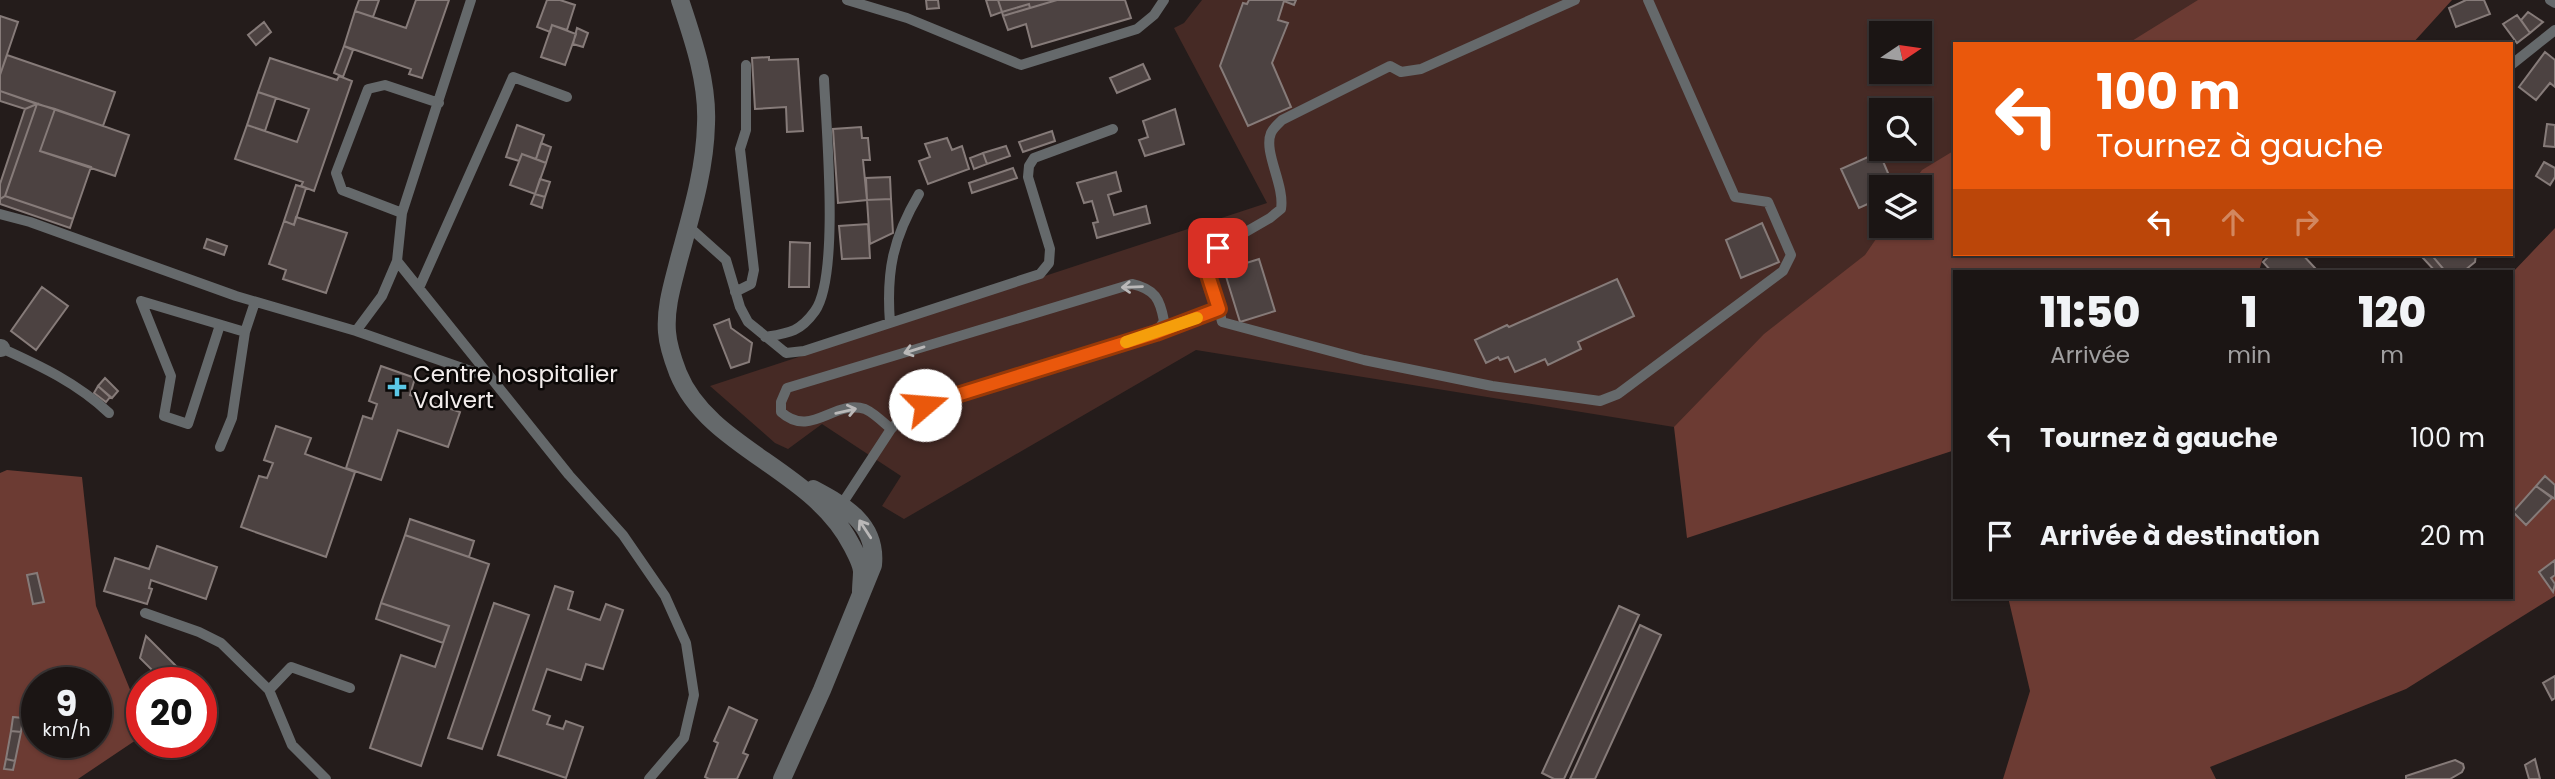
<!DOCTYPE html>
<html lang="fr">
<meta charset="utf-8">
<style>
body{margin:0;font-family:Poppins,sans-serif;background:#282222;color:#f1f3f6;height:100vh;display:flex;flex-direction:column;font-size:26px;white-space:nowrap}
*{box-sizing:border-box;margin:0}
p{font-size:23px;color:#a09fa0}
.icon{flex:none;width:38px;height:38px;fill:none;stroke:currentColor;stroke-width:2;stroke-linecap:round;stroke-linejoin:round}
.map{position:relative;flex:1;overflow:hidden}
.details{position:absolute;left:1953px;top:270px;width:560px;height:329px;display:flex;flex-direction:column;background:#1b1514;border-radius:0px;box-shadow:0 2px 5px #0004,0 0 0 2px #393434}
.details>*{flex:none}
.hud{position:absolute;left:1953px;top:42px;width:560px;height:214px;border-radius:0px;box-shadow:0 2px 5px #0004,0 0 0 2px #393434;background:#ea580c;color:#fff;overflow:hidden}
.needle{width:46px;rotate:77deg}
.fabs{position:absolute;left:1869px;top:21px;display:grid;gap:14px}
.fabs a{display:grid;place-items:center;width:63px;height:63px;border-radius:0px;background:#1b1514;box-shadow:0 2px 5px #0004,0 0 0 2px #393434;font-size:35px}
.speed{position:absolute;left:21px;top:667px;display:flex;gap:14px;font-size:35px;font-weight:700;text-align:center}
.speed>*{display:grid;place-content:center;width:91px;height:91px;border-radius:50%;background:#1b1514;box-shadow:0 2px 5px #0004,0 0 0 2px #393434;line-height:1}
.speed small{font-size:18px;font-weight:400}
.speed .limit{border:10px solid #d22;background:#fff;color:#111}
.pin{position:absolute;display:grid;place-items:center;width:60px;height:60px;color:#fff;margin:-30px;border-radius:14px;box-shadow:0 4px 10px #0006}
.me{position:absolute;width:77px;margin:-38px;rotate:72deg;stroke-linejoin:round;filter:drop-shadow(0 0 5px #0008)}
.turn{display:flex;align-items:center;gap:24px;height:147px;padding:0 28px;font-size:32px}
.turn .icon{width:91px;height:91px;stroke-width:2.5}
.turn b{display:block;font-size:49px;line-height:60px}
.lanes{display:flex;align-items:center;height:66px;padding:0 28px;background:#0003;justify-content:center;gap:35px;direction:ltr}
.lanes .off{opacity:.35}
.eta{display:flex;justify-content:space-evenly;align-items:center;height:119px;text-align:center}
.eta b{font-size:42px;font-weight:800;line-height:49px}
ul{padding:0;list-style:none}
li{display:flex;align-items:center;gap:21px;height:98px;padding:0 28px}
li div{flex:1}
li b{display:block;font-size:26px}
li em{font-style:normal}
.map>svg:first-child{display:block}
</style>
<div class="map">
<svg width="2555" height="779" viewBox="0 0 2555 779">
<rect width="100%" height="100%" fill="#241c1b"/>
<path fill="#462a25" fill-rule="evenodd" d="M1202,0h1246l-38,44h-455v227l-200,172 -81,-16 -478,-77 -292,169 -22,-13 19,-30 -79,-52 -34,25 -13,-6 -65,-57 557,-183 -93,-175 10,-5zM1881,33h39v39h-39zM1881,110h39v39h-39zM1881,187h39v39h-39z"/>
<path fill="#6c3b33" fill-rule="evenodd" d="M2198,0h254l-40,44h-285z
M1955,150v104h309l-5,17h-304v179l-268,88 -13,-111 90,-93 101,-79 20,-29h35v-39h-10l12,-17z
M2555,228v368l-149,93 -196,78 6,12h-213l27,-88 -22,-94h503v-323z
M7,470l75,7 14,129 46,113v17l-64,43h-78v-306zM37,682h59v60h-59z"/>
<path fill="#4c4241" stroke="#867b79" stroke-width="2" d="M359,0h20l-6,17 -18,-6z
M416,0h33l-27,78 -13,-4 2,-5 -67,-23 11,-35 51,17z
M547,0h13l15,5 -8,25 -15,-5 -2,7 -13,-5z
M926,0h12l1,8 -12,1z
M986,0h12l4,12 -11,4z
M998,0h59l-27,8 -1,-4 -27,8z
M1057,0h68l6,18 -99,29 -6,-23 -18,6 -5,-14z
M1249,0h47l-2,5 -10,-4 -6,19 10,3 -16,40 19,44 -43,19 -28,-60 23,-63 4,1z
M2466,0h18l6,14 -34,13 -7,-19z
M1029,4l1,4 -27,8 -1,-4z
M2528,12l15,10 -13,11 -9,-13z
M2517,15l13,18 -13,10 -14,-19z
M0,16l18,6 -18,53z
M264,22l7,10 -15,13 -8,-10z
M552,25l24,9 -11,31 -24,-8z
M577,28l11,5 -5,14 -10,-3z
M344,46l9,4 -10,27 -9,-4z
M2545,52l10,8v27l-5,-4 -14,17 -17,-13z
M7,55l108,37 -12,34 -103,-35v-16z
M769,57v3l29,-1 5,72 -16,1 -1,-25 -31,2 -3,-51z
M270,58l67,22 2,-4 13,5 -38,110 -13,-5 2,-4 -68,-23 12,-34 50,17 12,-33 -51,-17z
M1143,64l7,15 -33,14 -7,-15z
M0,91l37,13 -12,5 -25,-8z
M258,92l18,6 -11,33 -18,-6z
M37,104l18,5 -15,42 51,16 -18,52 -68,-23z
M37,104l-32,92 -5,3v-15l25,-75z
M55,109l74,26 -14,41 -75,-25z
M1175,109l9,35 -39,12 -6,-16 9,-3 -5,-16z
M2547,124l8,1v22l-11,-1z
M517,125l27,10 -8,24 -14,-5 -3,7 -13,-4z
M861,127l1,11h6l2,22h-7l4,40 -29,3 -5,-74z
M1052,131l3,10 -32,11 -4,-10z
M947,138l5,12 10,-4 7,23 -41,15 -9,-23 11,-4 -5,-13z
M541,143l10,4 -5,16 -10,-4z
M1006,146l4,10 -23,8 -4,-11z
M1879,152l15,35h-13v11l-22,10 -18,-39z
M983,153l4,11 -13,5 -4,-11z
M522,154l24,9 -11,31 -25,-9z
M2544,162l11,6v9l-5,8 -14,-9z
M1013,168l4,10 -45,15 -3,-10z
M1116,172l5,19 -13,4 6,20 32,-9 4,17 -53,15 -4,-15 5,-1 -6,-21 -8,2 -7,-20z
M890,177l1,22 -24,1 -1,-22z
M540,179l10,3 -5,15 -10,-3z
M296,185l10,3 -12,37 -10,-4z
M535,194l10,3 -3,11 -11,-4z
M5,196l68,23 -3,9 -70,-24v-5z
M891,199l2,34 -23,11 -3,-44z
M296,217l51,16 -21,60 -43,-14 3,-9 -17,-6 15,-43 10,4z
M1762,223l17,39 -38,16 -15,-38z
M868,224l2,34 -28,1 -3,-33z
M207,239l20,7 -3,9 -20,-7z
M790,242l20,1 -1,44h-20z
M2265,254h37l13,14 -3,3h-41l-8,-9 5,-5z
M2427,254h12l-5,4 11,13h-10l-12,-13z
M2439,254h37l-1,8 -11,9h-19l-11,-13z
M1259,259l16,52 -35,11 -16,-52z
M1617,279l17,37 -56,26 3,7 -33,16 -3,-6 -30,13 -7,-15 -8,3 -2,-3 -12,6 -11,-23 32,-15 2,2z
M42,287l26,19 -32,44 -25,-19z
M729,319l2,9 21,15 -3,19 -18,6 -17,-43z
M381,366l34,12 -5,17 50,17 -12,35 -50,-17 -17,50 -35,-12 17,-52 9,3 5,-15 -8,-3z
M105,378l13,13 -6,7 -14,-12z
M98,386l12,11 -4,5 -12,-9z
M276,426l35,12 -6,16 50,18 -29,85 -85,-30 18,-51 8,2 6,-15 -9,-3z
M2545,476l10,9v14l-19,-13z
M2536,486l16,12 -26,27 -13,-13z
M410,519l64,22 -5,16 -64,-22z
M405,535l84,29 -68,202 -51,-18 31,-93 34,12 14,-41 -68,-23z
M157,546l60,21 -11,32 -55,-19 -2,8 3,1 -5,15 -43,-13 11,-33 34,11z
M2555,560v15l-4,3 4,6 -2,8 -14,-20z
M37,573l7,29 -11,2 -6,-29z
M555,586l18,6 -5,17 32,11 6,-16 17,6 -20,59 -17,-5 -5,16 -34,-11 -14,41 17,6 -3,8 16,5 3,-8 17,6 -17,51 -68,-23z
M381,603l68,23 -6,17 -67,-24z
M494,603l35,12 -47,134 -34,-11z
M1619,606l20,9 -75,164h-10l-12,-6z
M1640,625l21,10 -66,144h-25z
M146,636l31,31 -22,6 -15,-15z
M2555,676v22l-3,2 -9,-17z
M729,707l28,13 -14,33 5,2 -11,24h-28l-4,-2 13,-34 -4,-2z
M13,717l10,1 -2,14 -10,-1z
M11,731l10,1 -6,29 -9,-2z
M6,759l9,2 -2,9 -9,-1z
M2535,759l5,20h-11l-4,-14z
M2455,760l8,4 1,4 -2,4 -12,7h-44v-3z"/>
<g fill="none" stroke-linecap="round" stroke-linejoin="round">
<path stroke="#65696b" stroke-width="10" d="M471,0l-69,213 -5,48 172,214 54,60 42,61 21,47 8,52 -10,43 -35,41
M847,0l60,18 114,47 116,-36 17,-14 10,-15
M2550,0l5,3
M2511,65l44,-35
M402,213l-60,-23 -6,-17 32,-84 17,-4 54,18
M0,214l30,8 206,74 120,35 132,46
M688,226l38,34 14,47 8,15 38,31 18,-2 236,-77 9,-11 1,-14 -22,-72 1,-11 5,-8 79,-29
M419,288l94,-211 54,20
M735,292l16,-8 3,-14 -14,-121 6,-19v-65
M141,301l30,75 -7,40 24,8 32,-99
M141,301l104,31
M1219,309l-11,-34 10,-27 52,-30 11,-9c4,-24 -18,-57 -10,-76 2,-5 8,-10 11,-13l108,-54 11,6 20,-3 154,-69
M890,323c-4,-52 3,-85 29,-129
M356,331l26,-35 15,-35
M765,337c24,-4 35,-5 50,-26 25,-35 11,-185 9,-232
M1,348c40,18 76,35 108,65
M891,429c-8,-7 -17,-16 -26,-20 -31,-10 -54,30 -84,3v-10l6,-14 345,-104c23,5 28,15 32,37l-8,12
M220,447l12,-29 13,-86 10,-30
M838,510l53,-81 17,-18 248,-78 63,-24 3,13 142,38 128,26 108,15 18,-7 165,-123 8,-16 -23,-53 -33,-5 -87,-197
M145,613l54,19 22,11 48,47 23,55 34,34
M269,690l22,-23 59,21"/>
<path stroke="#65696b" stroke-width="18" d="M680,0c13,39 28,82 26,124 -1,46 -15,91 -27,135 -6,24 -14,48 -12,73 1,14 6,28 11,41 31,76 135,96 174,173 4,8 9,16 10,25 0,7 -1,14 -1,21
M0,348h1
M782,779l40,-89 51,-125c4,-41 -28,-59 -60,-76"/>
</g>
<defs><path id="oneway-shaft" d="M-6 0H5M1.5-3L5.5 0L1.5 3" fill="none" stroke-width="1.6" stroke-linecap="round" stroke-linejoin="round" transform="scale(1.75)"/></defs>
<g stroke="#bab8b8">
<use href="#oneway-shaft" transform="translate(1132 287) rotate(178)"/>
<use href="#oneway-shaft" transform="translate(914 350) rotate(163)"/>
<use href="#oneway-shaft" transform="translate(846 411) rotate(-13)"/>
<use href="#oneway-shaft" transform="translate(865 529) rotate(-123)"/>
</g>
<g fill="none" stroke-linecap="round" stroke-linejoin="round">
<defs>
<path id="route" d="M925,405l231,-72 63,-24 -11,-34 10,-27"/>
</defs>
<use href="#route" stroke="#983908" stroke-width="18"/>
<use href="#route" stroke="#ea580c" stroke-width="12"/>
<path stroke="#f59e0b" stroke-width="12" d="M1126,342l71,-24"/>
</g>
<path fill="#5bc8e7" stroke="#0b0807" stroke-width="2.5" d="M393.5 376.5h7v7h7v7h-7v7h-7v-7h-7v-7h7z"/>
<g text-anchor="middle" stroke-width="5" stroke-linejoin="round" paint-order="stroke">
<g font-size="23" fill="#f2eceb" stroke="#0b0807" text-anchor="start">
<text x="413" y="382">Centre hospitalier<tspan x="413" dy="26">Valvert</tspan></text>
</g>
</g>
</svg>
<div class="fabs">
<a><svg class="needle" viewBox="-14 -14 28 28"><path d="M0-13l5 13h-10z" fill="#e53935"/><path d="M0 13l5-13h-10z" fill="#a09fa0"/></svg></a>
<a><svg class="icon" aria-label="search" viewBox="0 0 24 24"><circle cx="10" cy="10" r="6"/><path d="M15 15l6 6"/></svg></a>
<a><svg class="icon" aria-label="layers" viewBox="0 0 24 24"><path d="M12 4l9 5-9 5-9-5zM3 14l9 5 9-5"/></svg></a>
</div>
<div class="speed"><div>9<small>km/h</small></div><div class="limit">20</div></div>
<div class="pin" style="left:1218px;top:248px;background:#d93025"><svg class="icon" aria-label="arrive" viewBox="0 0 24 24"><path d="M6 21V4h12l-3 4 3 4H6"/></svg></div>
<svg class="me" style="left:925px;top:405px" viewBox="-20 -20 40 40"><circle r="19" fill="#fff"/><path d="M0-13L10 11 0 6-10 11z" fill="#ea580c"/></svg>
<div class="hud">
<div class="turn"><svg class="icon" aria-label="left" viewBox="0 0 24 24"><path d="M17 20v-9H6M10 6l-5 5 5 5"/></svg><div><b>100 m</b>Tournez à gauche</div></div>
<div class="lanes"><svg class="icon" aria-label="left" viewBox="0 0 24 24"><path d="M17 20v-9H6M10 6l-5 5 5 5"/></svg><svg class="icon off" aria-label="ahead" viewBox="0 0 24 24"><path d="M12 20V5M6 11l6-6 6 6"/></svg><svg class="icon off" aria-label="right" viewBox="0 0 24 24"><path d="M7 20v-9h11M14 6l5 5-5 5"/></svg></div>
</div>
<section class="details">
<div class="eta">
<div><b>11:50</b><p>Arrivée</p></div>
<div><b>1</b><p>min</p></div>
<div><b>120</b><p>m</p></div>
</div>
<ul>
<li><svg class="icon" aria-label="left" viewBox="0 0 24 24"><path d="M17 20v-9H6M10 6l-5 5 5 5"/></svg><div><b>Tournez à gauche</b></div><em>100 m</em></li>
<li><svg class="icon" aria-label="arrive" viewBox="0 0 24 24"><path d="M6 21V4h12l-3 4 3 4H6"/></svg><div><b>Arrivée à destination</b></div><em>20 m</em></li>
</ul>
</section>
</div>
